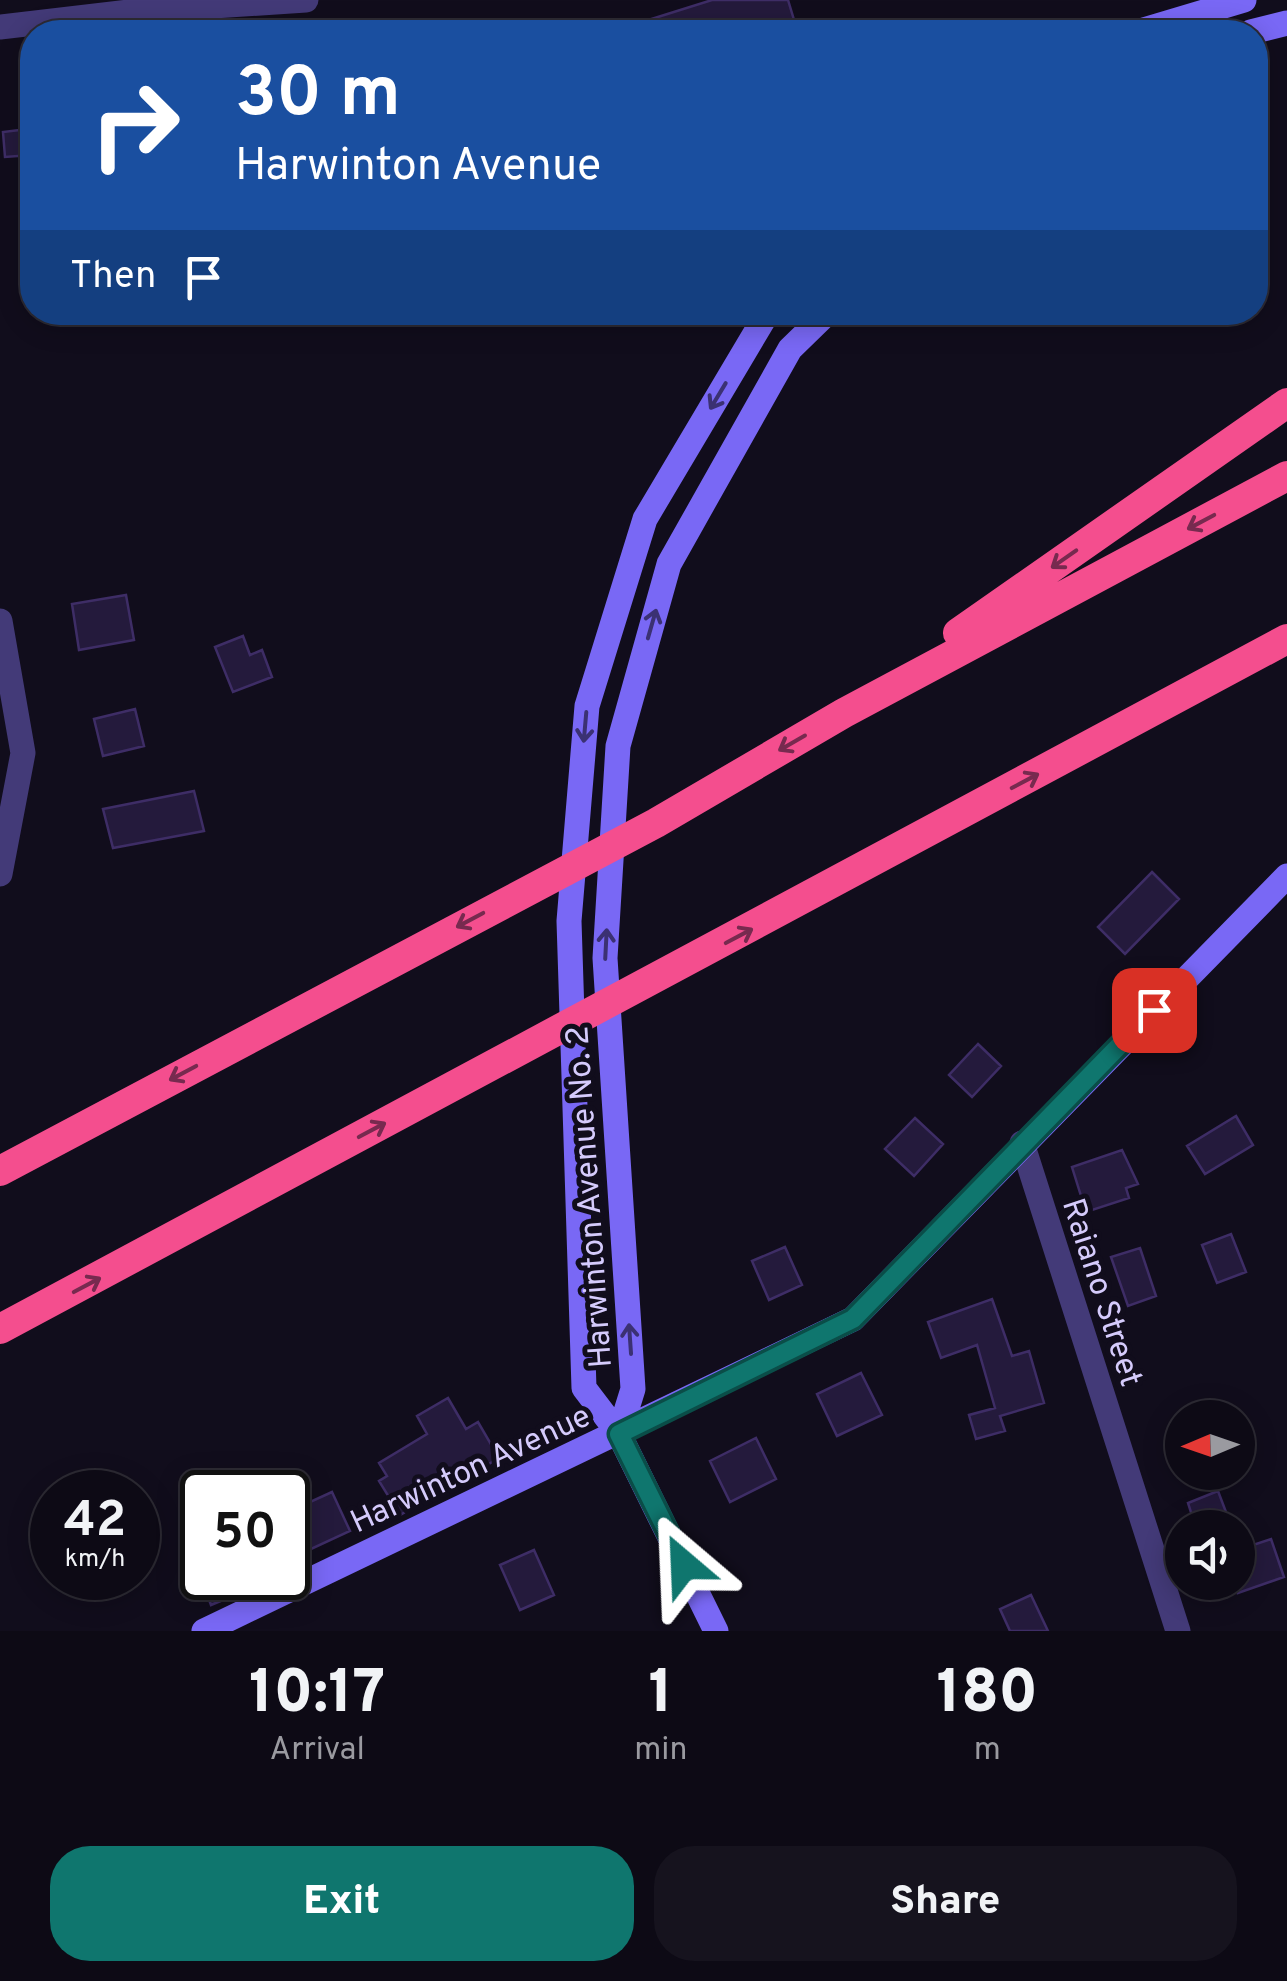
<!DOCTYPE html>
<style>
body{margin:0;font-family:Overpass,sans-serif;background:#16131e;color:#f1f3f6;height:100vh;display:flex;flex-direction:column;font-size:38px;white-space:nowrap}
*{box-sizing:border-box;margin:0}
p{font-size:32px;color:#9a9aa0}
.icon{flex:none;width:55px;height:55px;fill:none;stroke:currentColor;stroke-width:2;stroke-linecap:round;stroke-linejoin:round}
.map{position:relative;height:1631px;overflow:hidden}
.panel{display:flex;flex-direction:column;background:#0d0a15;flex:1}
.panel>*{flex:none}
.hud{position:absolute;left:20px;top:20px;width:1248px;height:305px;border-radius:40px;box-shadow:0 5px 25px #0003,0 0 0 2px #2d2b34;background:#1a4fa0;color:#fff;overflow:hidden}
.needle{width:65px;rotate:268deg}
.buttons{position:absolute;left:1165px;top:1400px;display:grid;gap:20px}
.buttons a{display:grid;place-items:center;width:90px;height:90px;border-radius:50%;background:#0d0a15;box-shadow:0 5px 25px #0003,0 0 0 2px #2d2b34;font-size:50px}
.speed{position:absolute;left:30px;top:1470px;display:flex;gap:20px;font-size:50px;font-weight:700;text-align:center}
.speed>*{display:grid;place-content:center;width:130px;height:130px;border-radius:50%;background:#0d0a15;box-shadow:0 5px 25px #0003,0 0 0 2px #2d2b34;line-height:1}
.speed small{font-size:25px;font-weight:400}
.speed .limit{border:5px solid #111;border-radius:15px;background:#fff;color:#111}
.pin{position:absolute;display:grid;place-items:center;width:85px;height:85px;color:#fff;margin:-42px;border-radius:20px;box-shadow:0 5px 15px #0006}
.me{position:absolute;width:110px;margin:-55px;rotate:334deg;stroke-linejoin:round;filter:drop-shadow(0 0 8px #0008)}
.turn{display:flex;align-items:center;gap:35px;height:210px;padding:0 50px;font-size:45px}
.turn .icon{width:130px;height:130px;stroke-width:2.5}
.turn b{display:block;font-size:70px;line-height:85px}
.then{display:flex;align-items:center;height:95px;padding:0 50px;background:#0003;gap:20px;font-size:38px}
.eta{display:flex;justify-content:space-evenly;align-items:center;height:170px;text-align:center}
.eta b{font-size:60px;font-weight:800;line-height:70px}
.button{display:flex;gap:20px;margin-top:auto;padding:20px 50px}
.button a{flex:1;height:115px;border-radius:40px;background:#0f766e;color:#fff;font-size:40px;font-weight:800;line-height:115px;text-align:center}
.button a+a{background:#16131e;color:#f1f3f6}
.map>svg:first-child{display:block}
</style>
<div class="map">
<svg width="1287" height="1631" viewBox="0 0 1287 1631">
<rect width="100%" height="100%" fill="#110d1c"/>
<path fill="#241a3c" stroke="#3e2d66" stroke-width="2.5" d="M712,0h76l6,20 -40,12h-128v-5z
M28,129l3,26 -26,2 -2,-25z
M126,595l8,45 -55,10 -7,-46z
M243,636l7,19 12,-5 10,27 -39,15 -18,-45z
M135,709l9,37 -41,10 -9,-37z
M194,791l10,40 -91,17 -10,-39z
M1152,872l27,27 -54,55 -27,-27z
M978,1044l23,22 -29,31 -23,-22z
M1236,1116l17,29 -48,29 -18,-28z
M915,1118l28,26 -29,32 -29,-27z
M1122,1150l16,34 -12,4 3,10 -43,14 -14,-45z
M1231,1234l15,38 -29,11 -15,-38z
M785,1247l17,38 -33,15 -17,-39z
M1140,1248l16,48 -28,10 -17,-49z
M992,1299l20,57 17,-5 15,52 -44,13 5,15 -29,8 -7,-24 26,-7 -18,-63 -36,13 -13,-36z
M861,1373l21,42 -45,21 -20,-42z
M448,1398l18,31 12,-7 21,36 -99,57 -21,-34 8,-5 -8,-13 48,-29 -10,-18z
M756,1438l20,41 -46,23 -20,-41z
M1218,1491l14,37h-36l-8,-25z
M332,1492l18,39 -52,24 -10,-23v-20z
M1271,1539l13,38 -46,16v-43z
M534,1550l20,45 -34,15 -20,-45z
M201,1578h75l-65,27z
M1031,1595l17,36h-38l-10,-22z"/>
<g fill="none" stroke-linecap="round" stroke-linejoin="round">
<path stroke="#433a78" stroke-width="25" d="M0,27l137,-16 169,-11
M1022,1143l156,488"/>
<path stroke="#433a78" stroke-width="25" d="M0,621l23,132 -23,121"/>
<path stroke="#7968f5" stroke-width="25" d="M1137,32l107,-32
M1251,32l36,-9
M619,1434l14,-45 -28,-431 13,-212 51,-182 121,-215 38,-37
M204,1631l649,-312 434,-443
M716,1631l-97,-197 -35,-46 -15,-467 18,-215 58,-187 123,-207"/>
<path stroke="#f44e8e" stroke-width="30" d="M958,633l329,-230
M0,1171l656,-348 188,-110 443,-237
M0,1329l1287,-690"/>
</g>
<defs><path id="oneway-shaft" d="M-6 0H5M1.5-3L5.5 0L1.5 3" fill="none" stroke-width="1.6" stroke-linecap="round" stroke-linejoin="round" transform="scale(2.5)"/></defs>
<g stroke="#3b3173">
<use href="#oneway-shaft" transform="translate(718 396) rotate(121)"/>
<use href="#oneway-shaft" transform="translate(652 624) rotate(-74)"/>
<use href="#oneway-shaft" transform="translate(585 727) rotate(95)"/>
<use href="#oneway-shaft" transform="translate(606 944) rotate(-87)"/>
<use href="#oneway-shaft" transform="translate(630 1339) rotate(-94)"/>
</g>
<g stroke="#772a4f">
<use href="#oneway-shaft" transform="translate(1201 522) rotate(152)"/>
<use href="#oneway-shaft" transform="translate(1064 559) rotate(145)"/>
<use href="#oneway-shaft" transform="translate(792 743) rotate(150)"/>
<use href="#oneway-shaft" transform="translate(1025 781) rotate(-28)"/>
<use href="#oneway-shaft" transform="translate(470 920) rotate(152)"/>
<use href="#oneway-shaft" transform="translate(739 936) rotate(-28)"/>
<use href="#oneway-shaft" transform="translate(183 1073) rotate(152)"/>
<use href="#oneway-shaft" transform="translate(372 1130) rotate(-28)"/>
<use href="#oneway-shaft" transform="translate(87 1285) rotate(-28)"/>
</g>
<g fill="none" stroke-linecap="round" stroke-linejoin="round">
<defs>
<path id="route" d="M684,1565l-65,-131 234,-115 301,-309"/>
</defs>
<use href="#route" stroke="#0a4d48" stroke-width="25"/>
<use href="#route" stroke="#0f766e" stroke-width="18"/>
</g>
<g text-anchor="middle" stroke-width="10" stroke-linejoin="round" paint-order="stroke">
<g font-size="32" fill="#d5cbfc" stroke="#110d1c">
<text transform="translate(588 1197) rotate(-94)" y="11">Harwinton Avenue No. 2</text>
<text transform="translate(1103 1292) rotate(72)" y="11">Raiano Street</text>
<text transform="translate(470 1468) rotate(-25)" y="11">Harwinton Avenue</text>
</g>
</g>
</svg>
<div class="buttons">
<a><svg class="needle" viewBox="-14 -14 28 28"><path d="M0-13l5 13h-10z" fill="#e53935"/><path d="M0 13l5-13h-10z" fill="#9a9aa0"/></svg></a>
<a><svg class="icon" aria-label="sound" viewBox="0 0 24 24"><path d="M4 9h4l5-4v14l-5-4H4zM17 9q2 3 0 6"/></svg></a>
</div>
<div class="speed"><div>42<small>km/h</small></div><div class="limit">50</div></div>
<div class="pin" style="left:1154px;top:1010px;background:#d93025"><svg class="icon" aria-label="arrive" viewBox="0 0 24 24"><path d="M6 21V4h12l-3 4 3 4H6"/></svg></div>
<svg class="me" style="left:684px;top:1565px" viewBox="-20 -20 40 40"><path d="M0-17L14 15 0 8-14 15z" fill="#0f766e" stroke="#fff" stroke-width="4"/></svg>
<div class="hud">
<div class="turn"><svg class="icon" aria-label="right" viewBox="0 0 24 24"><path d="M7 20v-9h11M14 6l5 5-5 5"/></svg><div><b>30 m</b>Harwinton Avenue</div></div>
<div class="then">Then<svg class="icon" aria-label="arrive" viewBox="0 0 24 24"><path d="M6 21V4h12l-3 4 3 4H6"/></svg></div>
</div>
</div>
<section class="panel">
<div class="eta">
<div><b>10:17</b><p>Arrival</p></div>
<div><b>1</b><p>min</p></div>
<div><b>180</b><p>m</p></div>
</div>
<div class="button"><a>Exit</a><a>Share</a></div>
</section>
